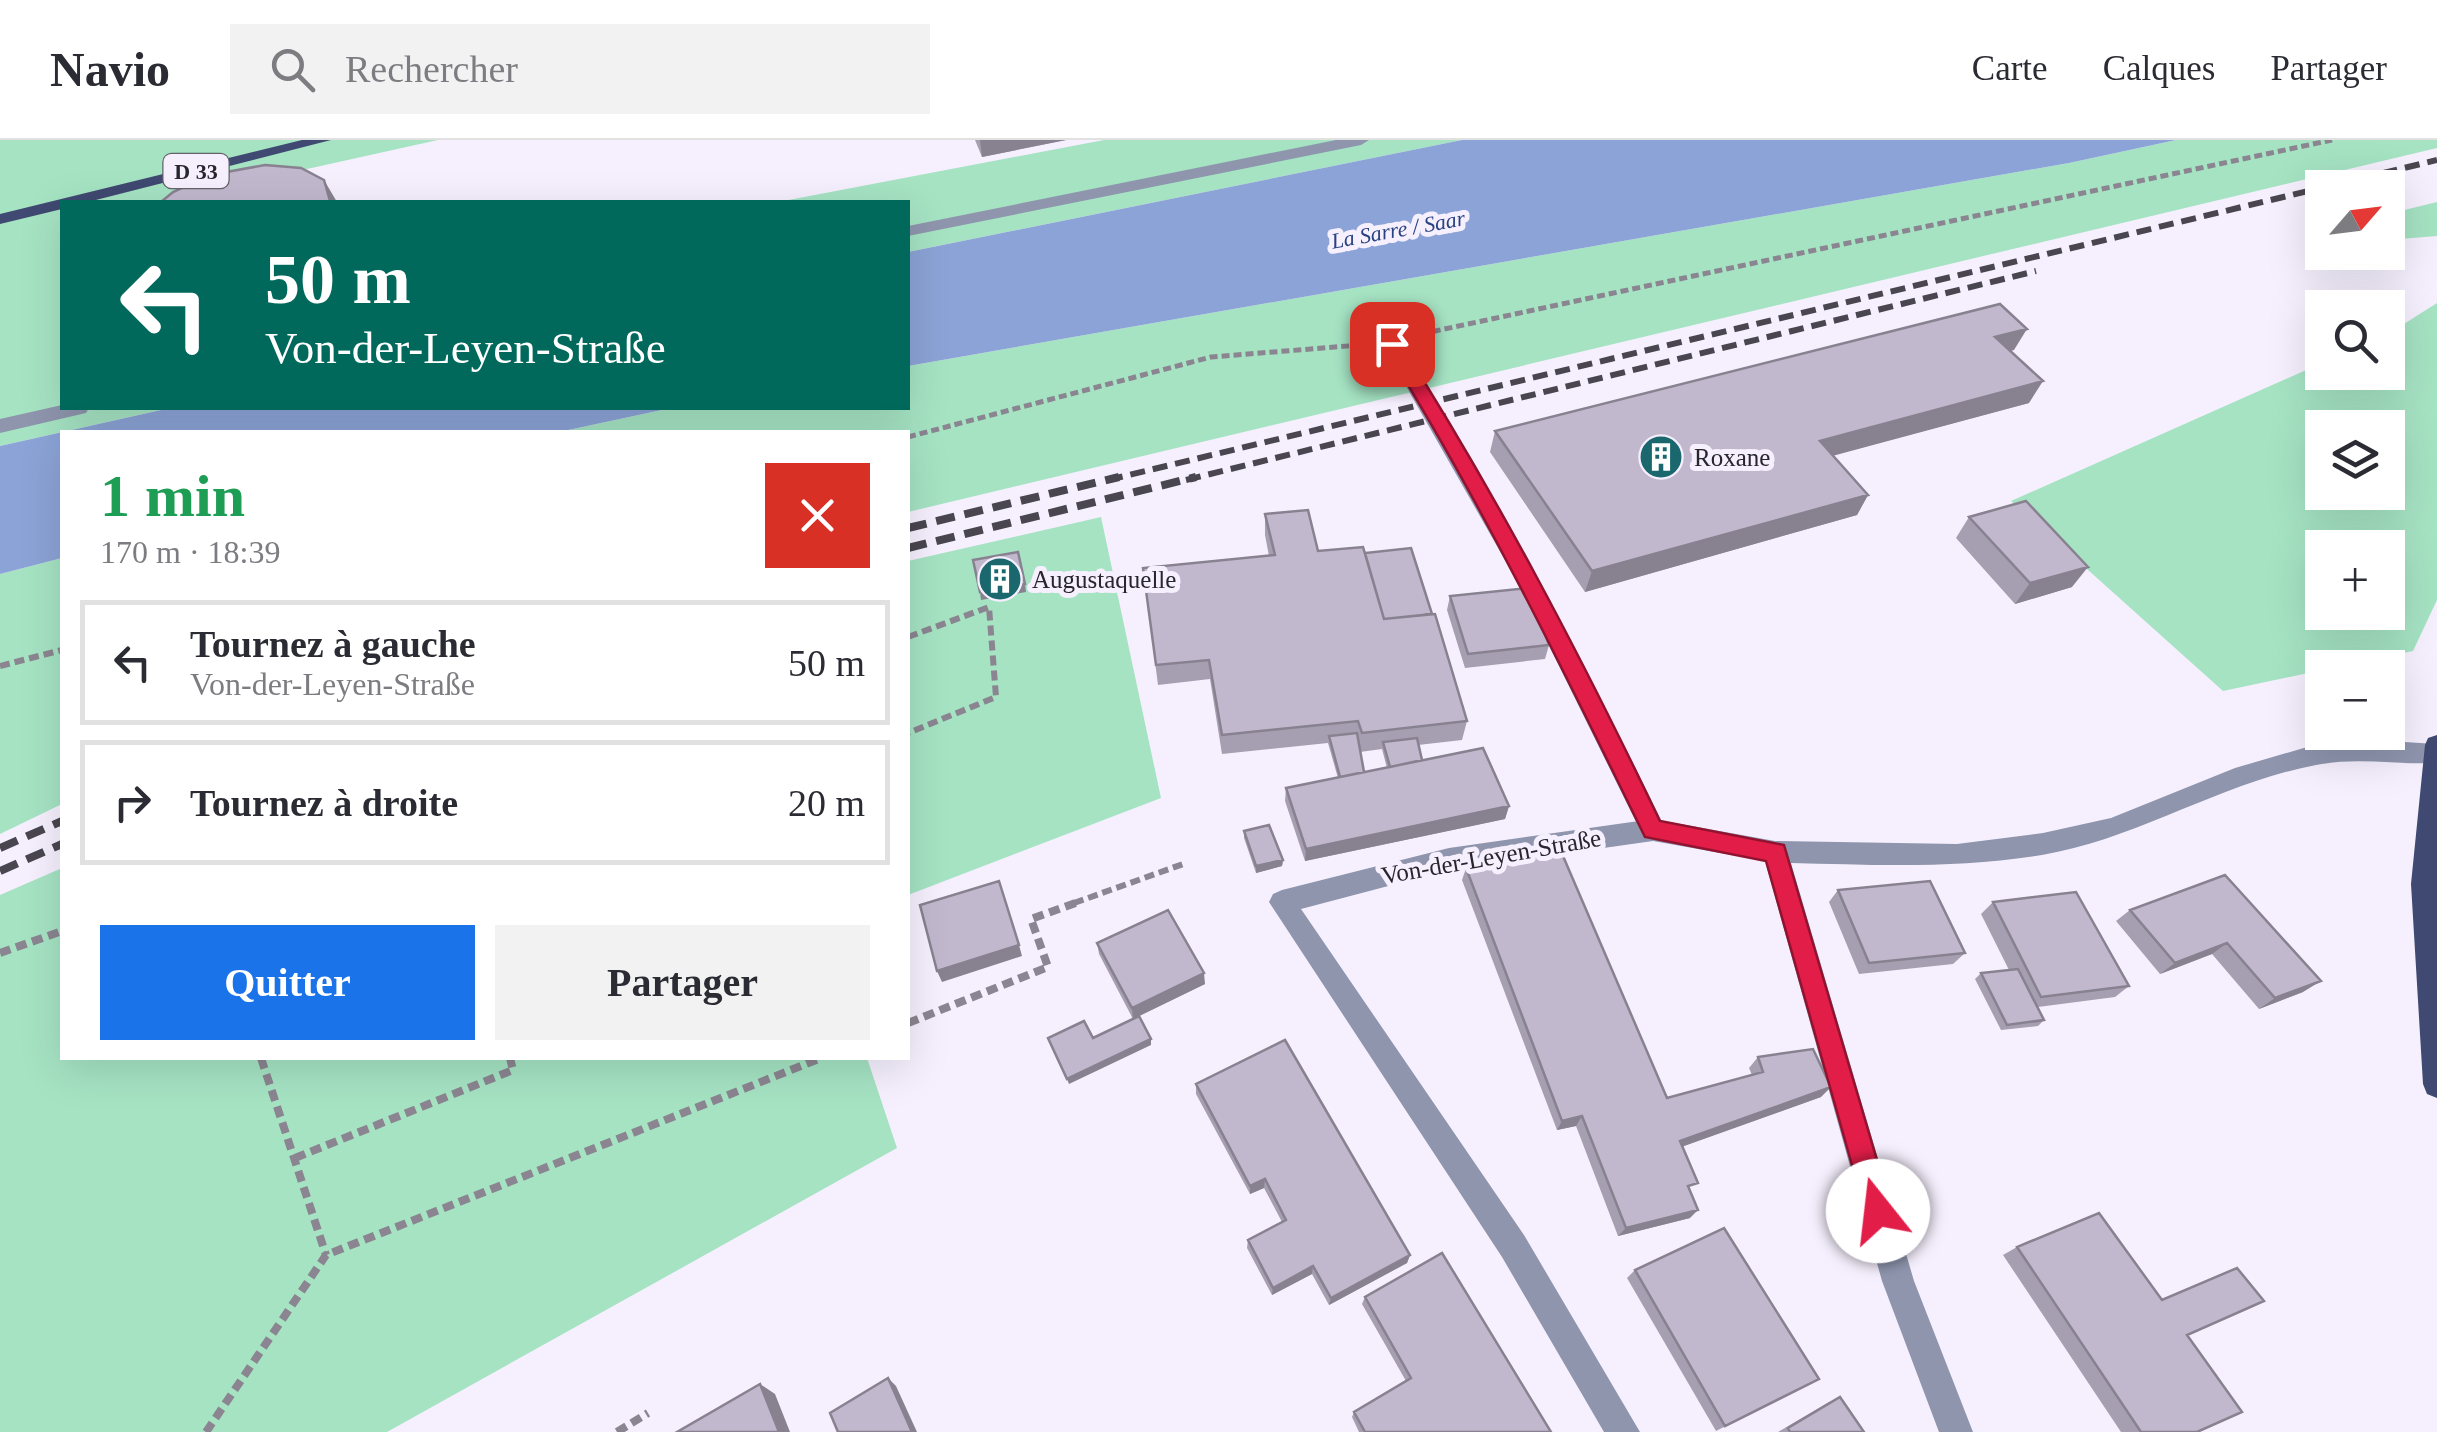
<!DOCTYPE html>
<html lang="fr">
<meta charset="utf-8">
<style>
body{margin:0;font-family:"Times New Roman",serif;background:#f2f2f3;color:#2b2b33;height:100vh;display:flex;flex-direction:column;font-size:38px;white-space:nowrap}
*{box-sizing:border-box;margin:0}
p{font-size:32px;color:#7c7c81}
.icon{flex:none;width:55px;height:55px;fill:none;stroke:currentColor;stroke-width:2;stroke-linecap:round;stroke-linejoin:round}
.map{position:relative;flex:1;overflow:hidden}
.panel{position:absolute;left:60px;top:290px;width:850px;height:630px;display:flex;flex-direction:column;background:#fff;border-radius:0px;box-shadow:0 10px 40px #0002}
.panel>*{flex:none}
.banner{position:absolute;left:60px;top:60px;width:850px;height:210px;border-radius:0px;box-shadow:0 10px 40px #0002;background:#00695c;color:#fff;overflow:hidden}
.needle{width:65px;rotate:62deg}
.tools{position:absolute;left:2305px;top:30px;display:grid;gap:20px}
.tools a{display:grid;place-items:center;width:100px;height:100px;border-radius:0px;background:#fff;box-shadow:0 10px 40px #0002;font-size:50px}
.pin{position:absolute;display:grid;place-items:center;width:85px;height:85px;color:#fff;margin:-42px;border-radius:20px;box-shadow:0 5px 15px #0006}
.me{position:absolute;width:110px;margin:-55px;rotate:344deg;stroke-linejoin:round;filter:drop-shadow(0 0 8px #0008)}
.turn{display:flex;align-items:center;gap:35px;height:210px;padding:0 40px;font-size:45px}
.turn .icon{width:130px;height:130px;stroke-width:2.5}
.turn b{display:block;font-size:70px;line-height:85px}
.round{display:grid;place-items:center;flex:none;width:105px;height:105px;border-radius:0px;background:#f2f2f3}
.overview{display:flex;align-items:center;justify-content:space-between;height:170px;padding:0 40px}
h1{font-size:60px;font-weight:700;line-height:75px;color:#1e9e55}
.button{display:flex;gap:20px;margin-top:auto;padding:20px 40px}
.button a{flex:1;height:115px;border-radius:0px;background:#1a73e8;color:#fff;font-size:40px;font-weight:700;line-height:115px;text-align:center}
.button a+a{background:#f2f2f3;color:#2b2b33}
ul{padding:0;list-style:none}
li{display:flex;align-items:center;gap:30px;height:125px;margin:0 20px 15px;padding:0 20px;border:5px solid #e1e1e2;border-radius:0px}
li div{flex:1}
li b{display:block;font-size:38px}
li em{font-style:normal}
header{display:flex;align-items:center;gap:60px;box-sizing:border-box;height:140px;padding:0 50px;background:#fff;border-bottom:2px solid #e1e1e2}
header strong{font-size:48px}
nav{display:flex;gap:55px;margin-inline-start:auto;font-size:35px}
.search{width:700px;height:90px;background:#f2f2f3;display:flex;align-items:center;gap:25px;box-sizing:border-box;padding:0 35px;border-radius:0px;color:#7c7c81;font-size:38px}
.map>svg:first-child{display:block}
</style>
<header>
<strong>Navio</strong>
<div class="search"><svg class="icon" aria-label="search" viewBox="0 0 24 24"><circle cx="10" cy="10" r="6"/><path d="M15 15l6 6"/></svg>Rechercher</div>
<nav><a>Carte</a><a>Calques</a><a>Partager</a></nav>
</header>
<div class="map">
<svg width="2437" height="1292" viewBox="0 0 2437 1292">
<rect width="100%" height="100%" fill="#f6f0fe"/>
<path fill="#a5e3c3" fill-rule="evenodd" d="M0,0h438l-199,44 -62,18h-115v206h108l-170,38z
M1104,0h358l-554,112v-50h-130z
M2176,0h261v8l-1529,364v-80h-349l112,-24h237v-42l1161,-203z
M2437,62v34l-49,4v-26z
M2437,163v297l-24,51 -190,40 -212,-190 311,-138v9h66v-38zM2322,288h66v64h-66zM2322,408h66v64h-66z
M1101,377l60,281 -253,97v-334z
M62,418v246l-62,30v-260z
M62,728v190h805l30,90 -510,284h-387v-537z"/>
<path fill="#8ba3d6" d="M1462,0h714l-107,23 -1161,203v-114z
M170,268h501l-112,24h-497v126l-62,16v-128z"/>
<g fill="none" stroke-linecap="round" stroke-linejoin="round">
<path stroke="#8a8590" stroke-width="5" stroke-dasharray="8 4" stroke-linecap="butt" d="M1421,194l911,-194
M908,297l303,-80 149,-12"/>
<path stroke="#8a8590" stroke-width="6" stroke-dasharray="10 5" stroke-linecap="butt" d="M908,497l81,-30 7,90 -88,36
M0,526l62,-16
M1074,763l112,-40"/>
<path stroke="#8a8590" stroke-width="8" stroke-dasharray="11 6" stroke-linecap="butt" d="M0,813l62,-22
M908,883l140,-56 -17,-48 50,-18
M261,918l65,197
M295,1018l218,-88 -3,-12
M206,1292l120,-177 495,-197
M617,1292l31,-19"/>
<path fill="#8e95ad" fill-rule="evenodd" d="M1336,0h33l-8,5 -453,91v-10z
M1392,198l7,2c100,157 185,323 267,490l-4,8 -9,3 -9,-3 -126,-255 -136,-239z
M62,265l27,3 -3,5 -86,20v-14z"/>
<path fill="#8e95ad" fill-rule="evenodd" d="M2360,599l75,5 2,19c-41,2 -80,-6 -121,2 -96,18 -178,74 -274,90 -84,14 -167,10 -251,8l123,418 59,151h-34l-57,-151 -117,-420 -112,-20 -204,29 -148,39 223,326 116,197h-36l-102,-175 -233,-355 4,-8 9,-4 167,-42 204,-29 122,22 182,3 86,-11 68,-15 124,-50 79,-23z"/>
<path fill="#3f4971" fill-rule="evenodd" d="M302,0h29l-243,62h-26v7l-62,15v-10z
M2437,595v363l-10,-4 -4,-10 -12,-200 14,-139 3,-7z"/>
<path stroke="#4a464f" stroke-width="6" stroke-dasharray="15 8" stroke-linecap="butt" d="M1108,340l1329,-320
M1186,340l850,-209"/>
<path stroke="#4a464f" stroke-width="8" stroke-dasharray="19 10" stroke-linecap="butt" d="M908,388l211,-51
M908,408l288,-71
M0,708l62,-27
M0,731l62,-27"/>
</g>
<path fill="#a69eb1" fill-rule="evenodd" d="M975,0h91l-84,17z
M2014,210l-4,1 19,52 -196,52 35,40 -11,20 -272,77 -95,-140 5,-21z
M1265,374l53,37 47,2 102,168 -5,19 -44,5 4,15 87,46 -4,13 -200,42 -20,-60 1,-13 52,-10 -10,-35 -106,11 -12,-75 -52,6 -15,-117 126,-12 -4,-21zM1382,609l5,19 -23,4 -4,-20z
M1969,377l103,70 -57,17 -59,-66z
M1450,456l99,49 -4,14 -80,9 -18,-58z
M1244,691l39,29 -1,6 -26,7 -12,-35z
M1466,728l201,230 85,-23 -3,-7 9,-11 63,40 -138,49 7,46v26l-72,18 -42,-110 -19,4 -95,-250z
M2225,735l78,117 -44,17 -47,-55 -52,20 -44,-53 14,-11z
M1838,750l127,63 -12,11 -94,10 -30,-72z
M1993,762l136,84 -14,11 -77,10 6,13 -6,6 -37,4 -26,-51 6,-6 28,-3 -28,-56z
M1097,803l108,41 -72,35 -34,-65z
M1196,944l214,171 -3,8 -78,42 -17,-31 -40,21 -25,-47 1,-8 34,-18 -18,-34 -14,6 -54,-100z
M2017,1107l170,88 10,97h-76l-118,-177z
M1635,1130l184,109 -103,52 -89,-153z
M1365,1157l186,135h-192l-7,-15 2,-5 52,-31 -44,-77z
M1840,1257l24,35h-86l51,-30z"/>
<path fill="#878190" d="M980,0h86l-84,17z
M324,40l13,22h-8z
M2027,189l-13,21 -31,8 12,-21z
M2043,241l-14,22 -219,59 10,-21z
M1868,355l-11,20 -272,77 7,-21z
M2088,427l-16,20 -57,17 15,-21z
M1025,444l1,8 -45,8 -1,-8z
M1509,666l-4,13 -200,42 1,-12z
M1283,720l-1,6 -26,7v-7z
M2227,803l-15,11 -52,20 15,-11z
M1019,805l3,11 -80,26 -5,-11z
M1204,833l1,11 -72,35 -1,-11z
M2321,841l-18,11 -44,17 16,-11z
M1151,899v6l-82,39 -2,-5z
M1831,947l-10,10 -148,53 7,-9z
M1582,976l-6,10 -19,4 5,-9z
M1265,1039l-1,9 -14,6v-8z
M1698,1070l-8,8 -72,18 8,-8z
M1410,1115l-3,8 -78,42 2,-7z
M1313,1126l-1,8 -40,21 1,-7z
M888,1238l8,8 21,46h-5z
M760,1244l15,10 15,38h-11z"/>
<path fill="#c1b8ce" stroke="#878190" stroke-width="2.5" d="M265,25l36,3 23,12 6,21 -1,1h-168l12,-10 37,-17z
M2000,164l27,25 -32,8 48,44 -223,60 48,54 -276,76 -97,-140z
M2026,361l62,66 -58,16 -61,-66z
M1308,370l10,41 45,-4 21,72 51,-5 32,107 -105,12 -4,-12 -136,14 -13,-75 -53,5 -13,-97 132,-13 -10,-41z
M1411,408l21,66 -48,5 -19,-66z
M1018,412l7,32 -45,8 -7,-32z
M1529,448l20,57 -81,9 -18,-58z
M1357,593l7,39 -24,5 -11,-41z
M1417,598l5,22 -32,7 -7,-25z
M1483,608l26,58 -203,43 -20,-61z
M1269,685l14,35 -27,6 -12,-35z
M1560,709l107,249 96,-26 -5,-15 55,-8 18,38 -151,54 18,42 -10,3 10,24 -72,18 -44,-112 -20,5 -96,-253z
M2225,735l96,106 -46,17 -48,-55 -52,20 -45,-53z
M999,741l20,64 -82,26 -17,-66z
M1930,741l35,72 -96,10 -31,-73z
M2076,752l53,94 -88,11 -48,-95z
M1168,770l36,63 -72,35 -35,-65z
M2018,829l26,51 -37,5 -26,-52z
M1139,876l12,23 -84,40 -19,-41 36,-17 9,17z
M1285,900l125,215 -79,43 -18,-32 -40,22 -25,-48 38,-20 -21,-41 -15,7 -54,-102z
M2099,1073l63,87 75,-32 27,33 -77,34 55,77 -45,20h-56l-124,-185z
M1724,1088l95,151 -94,47 -90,-156z
M1442,1113l109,179h-186l-11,-20 57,-34 -46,-81z
M888,1238l24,54h-74l-8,-19z
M760,1244l19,48h-102z
M1840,1257l24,35h-74l-2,-4z"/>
<path fill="#e11d48" stroke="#92132f" stroke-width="2.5" d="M1392,199l6,1c99,155 183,316 262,481l124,24 108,366 -4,10 -10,4 -9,-4 -4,-10 -99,-350 -121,-24c-82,-168 -163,-334 -262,-493z"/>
<defs>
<symbol id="building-disc" viewBox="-11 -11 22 22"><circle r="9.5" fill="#1a676e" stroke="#f6f0fe"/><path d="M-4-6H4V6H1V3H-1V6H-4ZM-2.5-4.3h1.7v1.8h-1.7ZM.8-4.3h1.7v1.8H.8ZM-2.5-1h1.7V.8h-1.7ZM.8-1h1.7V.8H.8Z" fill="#fff"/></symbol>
</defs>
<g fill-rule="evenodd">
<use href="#building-disc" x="1636" y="292" width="50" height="50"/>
<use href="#building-disc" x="975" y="414" width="50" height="50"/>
</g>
<g text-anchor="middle" stroke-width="10" stroke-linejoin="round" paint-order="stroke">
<rect fill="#f6f0fe" stroke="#66626c" stroke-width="2.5" x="163.5" y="14" width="65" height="34" rx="8"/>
<g font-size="22" font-weight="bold" fill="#28252d">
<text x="196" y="39">D 33</text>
</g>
<g font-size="22" font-style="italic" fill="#284180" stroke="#f6f0fe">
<text transform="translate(1398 89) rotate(-10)" y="8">La Sarre / Saar</text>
</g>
<g font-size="25" fill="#28252d" stroke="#f6f0fe" text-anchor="start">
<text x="1694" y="326">Roxane</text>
<text x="1032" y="448">Augustaquelle</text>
</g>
<g font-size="25" fill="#28252d" stroke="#f6f0fe">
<text transform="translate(1491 716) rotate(-10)" y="9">Von-der-Leyen-Straße</text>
</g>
</g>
</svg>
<div class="tools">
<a><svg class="needle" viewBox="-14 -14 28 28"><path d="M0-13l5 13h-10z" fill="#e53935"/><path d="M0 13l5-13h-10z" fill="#7c7c81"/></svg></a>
<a><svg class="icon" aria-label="search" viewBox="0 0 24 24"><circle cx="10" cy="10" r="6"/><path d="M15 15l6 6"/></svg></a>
<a><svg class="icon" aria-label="layers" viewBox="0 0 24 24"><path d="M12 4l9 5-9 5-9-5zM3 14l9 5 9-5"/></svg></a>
<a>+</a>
<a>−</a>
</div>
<div class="pin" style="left:1392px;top:204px;background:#d93025"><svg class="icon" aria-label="arrive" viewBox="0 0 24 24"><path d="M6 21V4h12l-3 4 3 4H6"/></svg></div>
<svg class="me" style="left:1878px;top:1071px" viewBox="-20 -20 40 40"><circle r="19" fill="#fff"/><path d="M0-13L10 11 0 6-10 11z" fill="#e11d48"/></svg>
<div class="banner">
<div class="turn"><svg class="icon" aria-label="left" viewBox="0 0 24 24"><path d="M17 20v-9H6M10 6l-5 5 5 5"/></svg><div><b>50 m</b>Von-der-Leyen-Straße</div></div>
</div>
<section class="panel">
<div class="overview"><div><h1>1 min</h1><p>170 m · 18:39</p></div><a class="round" style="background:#d93025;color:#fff"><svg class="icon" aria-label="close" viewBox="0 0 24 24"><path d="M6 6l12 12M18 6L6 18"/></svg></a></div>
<ul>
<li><svg class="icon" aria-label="left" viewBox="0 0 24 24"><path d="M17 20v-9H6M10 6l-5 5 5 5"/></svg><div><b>Tournez à gauche</b><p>Von-der-Leyen-Straße</p></div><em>50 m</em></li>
<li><svg class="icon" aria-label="right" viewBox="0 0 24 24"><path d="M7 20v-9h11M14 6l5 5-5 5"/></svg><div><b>Tournez à droite</b></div><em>20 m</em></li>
</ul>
<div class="button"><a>Quitter</a><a>Partager</a></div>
</section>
</div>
